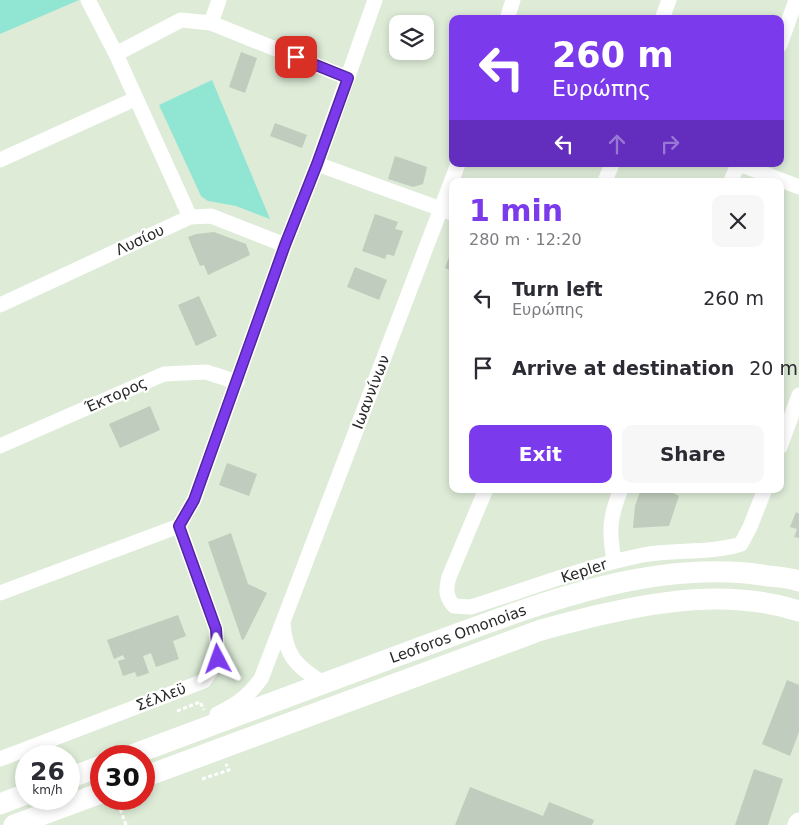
<!DOCTYPE html>
<meta charset="utf-8">
<style>
body{margin:0;font-family:"DejaVu Sans",sans-serif;background:#f7f7f7;color:#2b2b33;height:100vh;display:flex;flex-direction:column;font-size:19px;white-space:nowrap}
*{box-sizing:border-box;margin:0}
p{font-size:16px;color:#7c7c81}
.icon{flex:none;width:28px;height:28px;fill:none;stroke:currentColor;stroke-width:2;stroke-linecap:round;stroke-linejoin:round}
.map{position:relative;flex:1;overflow:hidden}
.panel{position:absolute;left:449px;top:178px;width:335px;height:315px;display:flex;flex-direction:column;background:#fff;border-radius:10px;box-shadow:0 2px 8px #0003}
.panel>*{flex:none}
.guide{position:absolute;left:449px;top:15px;width:335px;height:152px;border-radius:10px;box-shadow:0 2px 8px #0003;background:#7c3aed;color:#fff;overflow:hidden}
.tools{position:absolute;left:389px;top:15px;display:grid;gap:10px}
.tools a{display:grid;place-items:center;width:45px;height:45px;border-radius:10px;background:#fff;box-shadow:0 2px 8px #0003;font-size:25px}
.speed{position:absolute;left:15px;top:745px;display:flex;gap:10px;font-size:25px;font-weight:700;text-align:center}
.speed>*{display:grid;place-content:center;width:65px;height:65px;border-radius:50%;background:#fff;box-shadow:0 2px 8px #0003;line-height:1}
.speed small{font-size:12px;font-weight:400}
.speed .limit{border:8px solid #d22;background:#fff;color:#111}
.pin{position:absolute;display:grid;place-items:center;width:42px;height:42px;color:#fff;margin:-21px;border-radius:10px;box-shadow:0 2px 8px #0006}
.me{position:absolute;width:55px;margin:-28px;rotate:356deg;stroke-linejoin:round;filter:drop-shadow(0 0 4px #0008)}
.turn{display:flex;align-items:center;gap:18px;height:105px;padding:0 20px;font-size:22px}
.turn .icon{width:65px;height:65px;stroke-width:2.5}
.turn b{display:block;font-size:35px;line-height:42px}
.lanes{display:flex;align-items:center;height:48px;padding:0 20px;background:#0003;justify-content:center;gap:25px;direction:ltr}
.lanes .off{opacity:.35}
.round{display:grid;place-items:center;flex:none;width:52px;height:52px;border-radius:10px;background:#f7f7f7}
.summary{display:flex;align-items:center;justify-content:space-between;height:85px;padding:0 20px}
h1{font-size:30px;font-weight:800;line-height:38px;color:#7c3aed}
.primary-button{display:flex;gap:10px;margin-top:auto;padding:10px 20px}
.primary-button a{flex:1;height:58px;border-radius:10px;background:#7c3aed;color:#fff;font-size:20px;font-weight:800;line-height:58px;text-align:center}
.primary-button a+a{background:#f7f7f7;color:#2b2b33}
ul{padding:0;list-style:none}
li{display:flex;align-items:center;gap:15px;height:70px;padding:0 20px}
li div{flex:1}
li b{display:block;font-size:19px}
li em{font-style:normal}
.map>svg:first-child{display:block}
</style>
<div class="map">
<svg width="799" height="825" viewBox="0 0 799 825">
<rect width="100%" height="100%" fill="#ddebd7"/>
<path fill="#90e5d3" d="M0,0h79l-79,34z
M212,80l58,139 -34,-13 -28,-5 -7,-5 -42,-91z"/>
<path fill="#c0ccbd" d="M241,52l16,6 -12,35 -16,-6z
M275,123l32,12 -5,13 -32,-12z
M395,156l32,11 -4,17 -10,3 -25,-8z
M375,214l23,8 -3,7 8,2 -9,25 -7,-2 -2,5 -23,-8z
M214,232l32,12 4,11 -42,20 -4,-10 -4,1 -12,-29 8,-3z
M452,249v22l-7,-3z
M355,267l32,13 -8,20 -32,-13z
M199,296l18,40 -21,10 -18,-41z
M150,406l10,24 -40,18 -11,-24z
M227,463l30,11 -8,22 -30,-11z
M641,489h24l14,7 -10,30 -36,2 2,-22z
M796,512l3,2v24l-5,-1 3,-8 -7,-2z
M231,533l17,51 19,9 -23,46 -2,1 -34,-98z
M178,615l8,21 -13,5 6,18 -23,8 -5,-14 -8,3 6,17 -12,4 -2,-5 -12,4 -5,-15 7,-2 -2,-4 -9,4 -7,-19z
M787,680l12,5v47l-9,24 -28,-12z
M754,769l29,10 -15,46h-33z
M470,787l73,29 6,-14 45,18 -2,5h-137z"/>
<g fill="none" stroke-linecap="round" stroke-linejoin="round">
<path stroke="#fff" stroke-width="3" stroke-dasharray="4 2.5" stroke-linecap="butt" d="M177,711l23,-9 4,8
M202,779l27,-9 -3,-6
M118,803l8,22"/>
<path stroke="#fff" stroke-width="15" d="M88,0l28,54 74,163
M507,19l6,-19
M662,19l7,-19
M211,23l8,-23
M780,45l16,-45
M116,54l65,-34 30,3 137,55
M0,160l135,-61
M317,164l135,49
M739,164l60,23
M605,181l7,-17
M731,181l7,-17
M0,305l190,-88 21,-1 74,29
M0,446l164,-72 42,-2 31,10
M780,447l19,-52
M486,489l-37,88c-3,12 -4,19 5,29l17,1c57,-18 113,-40 172,-52 32,-6 66,-1 98,-11l9,-17 15,-38
M614,561c-5,-30 -5,-43 7,-72
M0,593l179,-67
M283,622c2,34 13,44 40,61
M217,714c21,-10 30,-17 44,-35l197,-515
M0,759l204,-78 14,-22 -2,-30 -37,-103 15,-26 91,-255 32,-81 58,-164"/>
<path stroke="#fff" stroke-width="21" d="M129,756c93,-34 186,-70 279,-104 111,-40 234,-94 354,-77 12,2 25,2 37,6
M144,777l397,-147c83,-22 173,-46 258,-19
M69,778l32,-12
M0,804l26,-10
M14,825l87,-32
M798,825l1,-2"/>
</g>
<g fill="none" stroke-linecap="round" stroke-linejoin="round">
<defs>
<path id="route" d="M218,659l-2,-30 -37,-103 15,-26 91,-255 32,-81 31,-86 -52,-21"/>
</defs>
<use href="#route" stroke="#51269a" stroke-width="12"/>
<use href="#route" stroke="#7c3aed" stroke-width="9"/>
</g>
<g text-anchor="middle" stroke-width="4.5" stroke-linejoin="round" paint-order="stroke">
<g font-size="15" fill="#272727" stroke="#fff">
<text transform="translate(140 240) rotate(-25)" y="5">Λυσίου</text>
<text transform="translate(371 392) rotate(-69)" y="5">Ιωαννίνων</text>
<text transform="translate(116 395) rotate(-24)" y="5">Έκτορος</text>
<text transform="translate(584 571) rotate(-18)" y="5">Kepler</text>
<text transform="translate(458 634) rotate(-20)" y="5">Leoforos Omonoias</text>
<text transform="translate(161 697) rotate(-21)" y="5">Σέλλεϋ</text>
</g>
</g>
</svg>
<div class="tools">
<a><svg class="icon" aria-label="layers" viewBox="0 0 24 24"><path d="M12 4l9 5-9 5-9-5zM3 14l9 5 9-5"/></svg></a>
</div>
<div class="speed"><div>26<small>km/h</small></div><div class="limit">30</div></div>
<div class="pin" style="left:296px;top:57px;background:#d93025"><svg class="icon" aria-label="arrive" viewBox="0 0 24 24"><path d="M6 21V4h12l-3 4 3 4H6"/></svg></div>
<svg class="me" style="left:218px;top:659px" viewBox="-20 -20 40 40"><path d="M0-17L14 15 0 8-14 15z" fill="#7c3aed" stroke="#fff" stroke-width="4"/></svg>
<div class="guide">
<div class="turn"><svg class="icon" aria-label="left" viewBox="0 0 24 24"><path d="M17 20v-9H6M10 6l-5 5 5 5"/></svg><div><b>260 m</b>Ευρώπης</div></div>
<div class="lanes"><svg class="icon" aria-label="left" viewBox="0 0 24 24"><path d="M17 20v-9H6M10 6l-5 5 5 5"/></svg><svg class="icon off" aria-label="ahead" viewBox="0 0 24 24"><path d="M12 20V5M6 11l6-6 6 6"/></svg><svg class="icon off" aria-label="right" viewBox="0 0 24 24"><path d="M7 20v-9h11M14 6l5 5-5 5"/></svg></div>
</div>
<section class="panel">
<div class="summary"><div><h1>1 min</h1><p>280 m · 12:20</p></div><a class="round"><svg class="icon" aria-label="close" viewBox="0 0 24 24"><path d="M6 6l12 12M18 6L6 18"/></svg></a></div>
<ul>
<li><svg class="icon" aria-label="left" viewBox="0 0 24 24"><path d="M17 20v-9H6M10 6l-5 5 5 5"/></svg><div><b>Turn left</b><p>Ευρώπης</p></div><em>260 m</em></li>
<li><svg class="icon" aria-label="arrive" viewBox="0 0 24 24"><path d="M6 21V4h12l-3 4 3 4H6"/></svg><div><b>Arrive at destination</b></div><em>20 m</em></li>
</ul>
<div class="primary-button"><a>Exit</a><a>Share</a></div>
</section>
</div>
